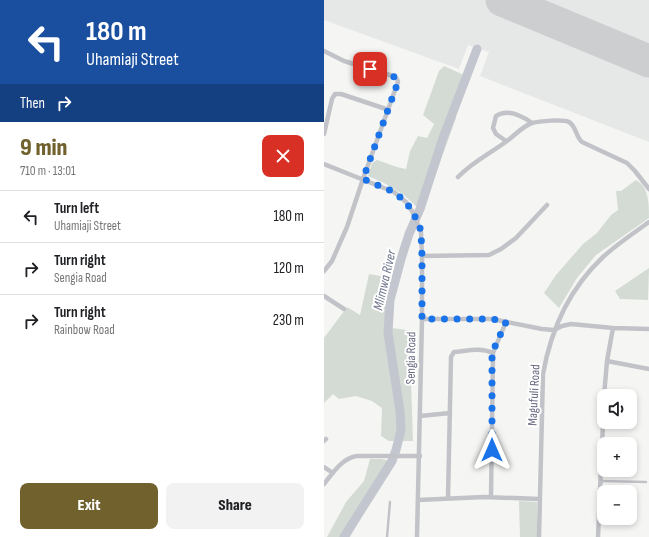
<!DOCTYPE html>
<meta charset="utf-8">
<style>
body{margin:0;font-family:"Sofia Sans Condensed",sans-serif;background:#f2f2f2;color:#202124;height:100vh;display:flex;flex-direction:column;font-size:15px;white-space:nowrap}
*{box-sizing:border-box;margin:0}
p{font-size:13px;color:#757577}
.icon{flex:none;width:22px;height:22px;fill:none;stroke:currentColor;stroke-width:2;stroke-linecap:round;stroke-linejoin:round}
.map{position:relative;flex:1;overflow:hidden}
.details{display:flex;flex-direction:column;background:#fff;width:324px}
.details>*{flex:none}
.hud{background:#1a4fa0;color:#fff;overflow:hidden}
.fabs{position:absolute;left:273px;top:389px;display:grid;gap:8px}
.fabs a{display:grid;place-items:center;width:40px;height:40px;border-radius:8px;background:#fff;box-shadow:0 2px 6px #0003;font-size:20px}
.pin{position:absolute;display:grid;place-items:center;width:34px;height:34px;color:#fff;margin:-17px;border-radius:8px;box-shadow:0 2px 6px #0006}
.me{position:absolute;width:44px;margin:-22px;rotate:0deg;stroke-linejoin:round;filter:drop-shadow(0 0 3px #0008)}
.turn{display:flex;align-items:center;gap:14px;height:84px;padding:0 20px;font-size:18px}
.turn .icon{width:52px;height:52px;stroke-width:2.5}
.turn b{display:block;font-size:28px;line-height:34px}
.then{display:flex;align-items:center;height:38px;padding:0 20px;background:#0003;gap:8px;font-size:15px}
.round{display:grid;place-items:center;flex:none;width:42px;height:42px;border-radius:8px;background:#f2f2f2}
.headline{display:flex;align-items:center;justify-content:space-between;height:68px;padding:0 20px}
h1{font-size:24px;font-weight:800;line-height:30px;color:#70612d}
.cta{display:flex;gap:8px;margin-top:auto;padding:8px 20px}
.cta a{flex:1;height:46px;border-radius:8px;background:#70612d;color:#fff;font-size:16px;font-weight:800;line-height:46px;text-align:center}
.cta a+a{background:#f2f2f2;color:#202124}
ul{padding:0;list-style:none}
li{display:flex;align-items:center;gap:12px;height:52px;padding:0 20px;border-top:1px solid #e0e0e0}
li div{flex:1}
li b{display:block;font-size:15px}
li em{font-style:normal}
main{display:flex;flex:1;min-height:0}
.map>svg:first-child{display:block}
</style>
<main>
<section class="details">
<div class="hud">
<div class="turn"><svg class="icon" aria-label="left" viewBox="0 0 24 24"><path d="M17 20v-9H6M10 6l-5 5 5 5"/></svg><div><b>180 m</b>Uhamiaji Street</div></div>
<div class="then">Then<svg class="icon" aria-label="right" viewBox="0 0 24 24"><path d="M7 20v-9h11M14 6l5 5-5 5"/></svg></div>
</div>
<div class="headline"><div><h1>9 min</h1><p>710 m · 13:01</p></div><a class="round" style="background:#d93025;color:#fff"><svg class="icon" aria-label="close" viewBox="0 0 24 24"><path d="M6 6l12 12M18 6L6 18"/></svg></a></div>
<ul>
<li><svg class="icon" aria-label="left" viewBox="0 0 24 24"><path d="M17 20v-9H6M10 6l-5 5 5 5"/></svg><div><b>Turn left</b><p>Uhamiaji Street</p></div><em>180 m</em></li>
<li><svg class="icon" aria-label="right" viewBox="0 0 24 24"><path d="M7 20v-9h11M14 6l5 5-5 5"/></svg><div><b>Turn right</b><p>Sengia Road</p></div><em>120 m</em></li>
<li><svg class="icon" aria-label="right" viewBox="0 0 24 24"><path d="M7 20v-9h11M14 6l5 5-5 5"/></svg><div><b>Turn right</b><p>Rainbow Road</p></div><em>230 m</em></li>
</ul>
<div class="cta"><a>Exit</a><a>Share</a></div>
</section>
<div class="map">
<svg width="325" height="537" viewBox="0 0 325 537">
<rect width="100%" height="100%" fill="#f5f6f3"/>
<path fill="#e6e7e7" d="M0,0h325v142l-169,-66 9,-24 -21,-7 -9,24 -135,-49z"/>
<path fill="#d3dbd4" d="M120,66l20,9 -13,35 5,8 -34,94 -18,-17 -20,-12 -16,-7 4,-13 5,-3 20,7 9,2 4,-18 8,-15 9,2 7,-14 -11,-9 16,-44z
M312,180c13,7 13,24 13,38l-53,37 -19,23 -18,30 -15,-15 12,-18 27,-31 14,-11 14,-18 7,-5 -2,-19h5z
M325,268l-1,32 -28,-1 -5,-8z
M45,274l23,4 -8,49 30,4 -3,51 2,59h-24l-8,-5 1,-28 -10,-7 -16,-5 -17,3 -6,-5 -9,9v-65l23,-31 13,8z
M46,459h11l14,3 -6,12 -15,20 -24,43h-23l19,-35 18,-21z
M195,501l18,1v35h-17z"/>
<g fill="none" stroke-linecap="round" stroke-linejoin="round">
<path stroke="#c4c6cf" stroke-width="9" d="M20,537l48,-76 4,-11 5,-20 -1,-19 -12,-78 2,-33 11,-41 8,-25 11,-25 23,-71 34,-89"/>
<path stroke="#cdced0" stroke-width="33" d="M178,0l147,61"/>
<path stroke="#c2c3c8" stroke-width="2.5" d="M277,481l45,1
M63,537l3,-35"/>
<path stroke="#c2c3c8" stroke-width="4.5" d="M0,51l20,10 49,15 4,3 1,3 -35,97 -16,48 -15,34 -8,10
M0,134l8,-35 3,-5h6l48,16
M182,141l-10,-7 -3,-6 3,-12c12,-8 26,0 36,7
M0,164l70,28 12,10 6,9 9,21 1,24v63l-5,218
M134,177c14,-15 33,-24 49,-36 8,-6 16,-15 25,-18 7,-2 32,-4 37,-1 7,4 7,15 13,20l45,21 8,8 14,18
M98,256l67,-1 12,-6 15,-11 31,-33
M0,296l20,13
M98,319h70l50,10 12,1 8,-4 9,-2 42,4 36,1
M169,353l13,-31
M283,361l42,8
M280,396l3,-35 6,-33
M96,416l30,-3
M0,441l2,-2
M0,467l9,6
M0,484c9,-11 18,-26 33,-28h63
M124,498l3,-141 3,-5c13,-1 26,-5 39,1v3l-2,141
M94,500l66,-3 56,2
M215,537l4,-163c8,-45 26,-85 60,-117 14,-13 31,-24 46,-35
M274,537l6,-137"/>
</g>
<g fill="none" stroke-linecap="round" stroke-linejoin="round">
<path stroke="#1a73e8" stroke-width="7" stroke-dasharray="0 12.6" d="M46,69c9,3 25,4 28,13l-35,97 31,13 12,10 6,9 7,13 2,8 1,24v63h70l14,3 -14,31v97"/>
</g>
<g text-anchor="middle" stroke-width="4" stroke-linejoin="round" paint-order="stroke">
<g font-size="13" fill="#686981" stroke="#fff">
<text transform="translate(86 358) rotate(-89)" y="5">Sengia Road</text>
<text transform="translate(209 395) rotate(-87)" y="5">Magufuli Road</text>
</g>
<g font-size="14" font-style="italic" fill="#6f748b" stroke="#fff">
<text transform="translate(60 280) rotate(-77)" y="5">Mlimwa River</text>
</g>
</g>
</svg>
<div class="fabs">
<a><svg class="icon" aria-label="sound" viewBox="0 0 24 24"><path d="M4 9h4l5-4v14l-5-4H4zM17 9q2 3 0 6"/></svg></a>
<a>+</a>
<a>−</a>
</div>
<div class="pin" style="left:46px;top:69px;background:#d93025"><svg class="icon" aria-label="arrive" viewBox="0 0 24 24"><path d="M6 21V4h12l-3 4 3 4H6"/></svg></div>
<svg class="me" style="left:168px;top:450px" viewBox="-20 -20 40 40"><path d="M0-17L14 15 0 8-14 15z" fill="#1a73e8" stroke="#fff" stroke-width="4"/></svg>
</div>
</main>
